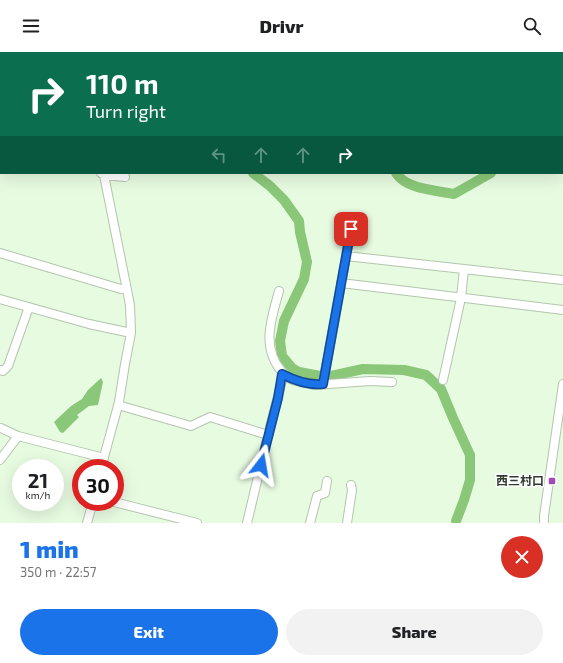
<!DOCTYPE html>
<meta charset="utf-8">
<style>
body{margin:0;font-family:"Exo 2","Noto Sans SC",sans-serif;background:#f2f2f2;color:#202124;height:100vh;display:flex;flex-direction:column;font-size:15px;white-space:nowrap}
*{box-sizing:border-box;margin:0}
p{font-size:13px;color:#757577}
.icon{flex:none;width:22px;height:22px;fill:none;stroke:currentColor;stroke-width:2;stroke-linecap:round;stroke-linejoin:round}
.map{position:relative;height:471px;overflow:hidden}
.panel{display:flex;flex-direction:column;background:#fff;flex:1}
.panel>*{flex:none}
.hud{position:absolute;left:0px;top:0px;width:563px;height:122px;box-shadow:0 4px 16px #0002;background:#0b6e4f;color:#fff;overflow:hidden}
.speed{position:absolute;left:12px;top:407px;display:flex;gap:8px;font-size:20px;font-weight:700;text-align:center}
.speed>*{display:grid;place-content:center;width:52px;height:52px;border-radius:50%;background:#fff;box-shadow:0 4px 16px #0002;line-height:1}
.speed small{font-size:10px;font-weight:400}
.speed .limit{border:6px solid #d22;background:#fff;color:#111}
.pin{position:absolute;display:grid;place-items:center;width:34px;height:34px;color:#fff;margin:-17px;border-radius:8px;box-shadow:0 2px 6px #0006}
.me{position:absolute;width:44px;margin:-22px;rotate:14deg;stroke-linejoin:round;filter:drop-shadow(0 0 3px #0008)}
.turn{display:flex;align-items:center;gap:14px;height:84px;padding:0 20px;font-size:18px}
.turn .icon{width:52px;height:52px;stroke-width:2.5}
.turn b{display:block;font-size:28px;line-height:34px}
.lanes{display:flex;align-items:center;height:38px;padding:0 20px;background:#0003;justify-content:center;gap:20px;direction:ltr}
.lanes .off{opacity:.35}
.round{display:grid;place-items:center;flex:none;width:42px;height:42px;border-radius:21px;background:#f2f2f2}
.overview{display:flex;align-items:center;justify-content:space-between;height:68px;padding:0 20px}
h1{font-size:24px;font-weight:800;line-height:30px;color:#1a73e8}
.cta{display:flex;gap:8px;margin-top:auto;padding:8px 20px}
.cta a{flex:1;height:46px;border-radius:24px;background:#1a73e8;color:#fff;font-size:16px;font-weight:800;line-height:46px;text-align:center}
.cta a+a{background:#f2f2f2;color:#202124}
header{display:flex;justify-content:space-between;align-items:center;height:52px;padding:0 20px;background:#fff;font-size:18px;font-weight:800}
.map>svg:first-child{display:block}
</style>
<header><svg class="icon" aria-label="menu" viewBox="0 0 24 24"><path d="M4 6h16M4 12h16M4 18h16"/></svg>Drivr<svg class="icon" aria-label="search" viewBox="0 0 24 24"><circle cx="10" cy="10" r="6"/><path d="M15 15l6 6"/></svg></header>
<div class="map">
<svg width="563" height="471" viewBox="0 0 563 471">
<rect width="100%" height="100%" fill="#e7fbe1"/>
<path fill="#8ac778" d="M101,326l2,4 -5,23 -9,1 -12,9 2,2 -16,16 -3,-1 -6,-10 17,-16 11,-7 6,-9z"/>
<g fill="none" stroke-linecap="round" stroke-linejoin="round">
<path stroke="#8ac778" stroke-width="10" d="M354,0v1
M187,1v-1
M272,1v-1
M562,73l1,-1
M253,121l17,13 14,14 15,21 1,11 7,30 -3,17 -20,42 -4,20 2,15 10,12 7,4 21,4h11l32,-7 41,1 22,5 15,14 12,29 17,37v25l-6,20 -8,21
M396,121c11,17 40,17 58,21l37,-21"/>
<defs>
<path id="minor" d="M56,1l1,-1
M65,1v-1
M470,1v-1
M0,76l1,1
M0,100l1,-1
M101,121l3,2 21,2
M0,201l121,36h6
M346,204l217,24
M341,231l222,27
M0,247l89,25 42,9
M0,318l3,1 5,-5 21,-59
M282,322l11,6 22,5 55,-4 22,1
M443,328l18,-82 3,-29
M323,332l28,-155
M118,353l73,21 19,-9 58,18 -21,88
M1,376l17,8 86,22
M268,383l14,-54v-9c-21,-25 -11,-52 -3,-81
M0,408l18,-24
M101,416l18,-66 6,-38 6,-31 -1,-28 -26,-130
M114,450l83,21
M87,471l6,-21
M310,471l7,-27 8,-3 2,-12
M347,471l5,-33 -1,-5
M544,471v-7l19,-132"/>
</defs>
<use href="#minor" stroke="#b3c5ad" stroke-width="10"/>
<use href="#minor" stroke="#fff" stroke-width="8"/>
</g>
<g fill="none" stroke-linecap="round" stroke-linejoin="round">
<defs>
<path id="route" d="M261,413l17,-67 4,-24c13,7 27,11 41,10l28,-155"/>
</defs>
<use href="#route" stroke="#114b97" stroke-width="10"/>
<use href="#route" stroke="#1a73e8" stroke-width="7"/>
</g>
<rect fill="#a14ab8" stroke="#fff" stroke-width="1.5" x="548" y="425" width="8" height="8" rx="2"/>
<g text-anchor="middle" stroke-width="3" stroke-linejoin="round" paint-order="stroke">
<g font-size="12" font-weight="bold" fill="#323a30" stroke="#fff" text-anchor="end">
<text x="544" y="433">西三村口</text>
</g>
</g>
</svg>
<div class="speed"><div>21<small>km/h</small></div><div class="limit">30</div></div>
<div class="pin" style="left:351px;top:177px;background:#d93025"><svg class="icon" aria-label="arrive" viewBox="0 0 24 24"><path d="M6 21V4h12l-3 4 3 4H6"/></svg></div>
<svg class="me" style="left:261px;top:413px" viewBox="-20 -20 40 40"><path d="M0-17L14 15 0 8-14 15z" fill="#1a73e8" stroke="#fff" stroke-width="4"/></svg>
<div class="hud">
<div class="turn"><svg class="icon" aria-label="right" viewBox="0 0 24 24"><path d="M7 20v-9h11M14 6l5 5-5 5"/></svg><div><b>110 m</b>Turn right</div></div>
<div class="lanes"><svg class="icon off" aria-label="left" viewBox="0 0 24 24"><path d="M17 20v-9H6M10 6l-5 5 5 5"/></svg><svg class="icon off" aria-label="ahead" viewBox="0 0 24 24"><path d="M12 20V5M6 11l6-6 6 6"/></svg><svg class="icon off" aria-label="ahead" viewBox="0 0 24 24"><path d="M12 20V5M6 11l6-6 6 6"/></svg><svg class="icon" aria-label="right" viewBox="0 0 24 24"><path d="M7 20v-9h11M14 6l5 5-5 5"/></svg></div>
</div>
</div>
<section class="panel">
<div class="overview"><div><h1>1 min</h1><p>350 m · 22:57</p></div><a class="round" style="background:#d93025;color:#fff"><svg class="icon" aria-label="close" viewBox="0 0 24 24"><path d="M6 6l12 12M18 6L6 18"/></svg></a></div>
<div class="cta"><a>Exit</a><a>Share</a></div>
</section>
